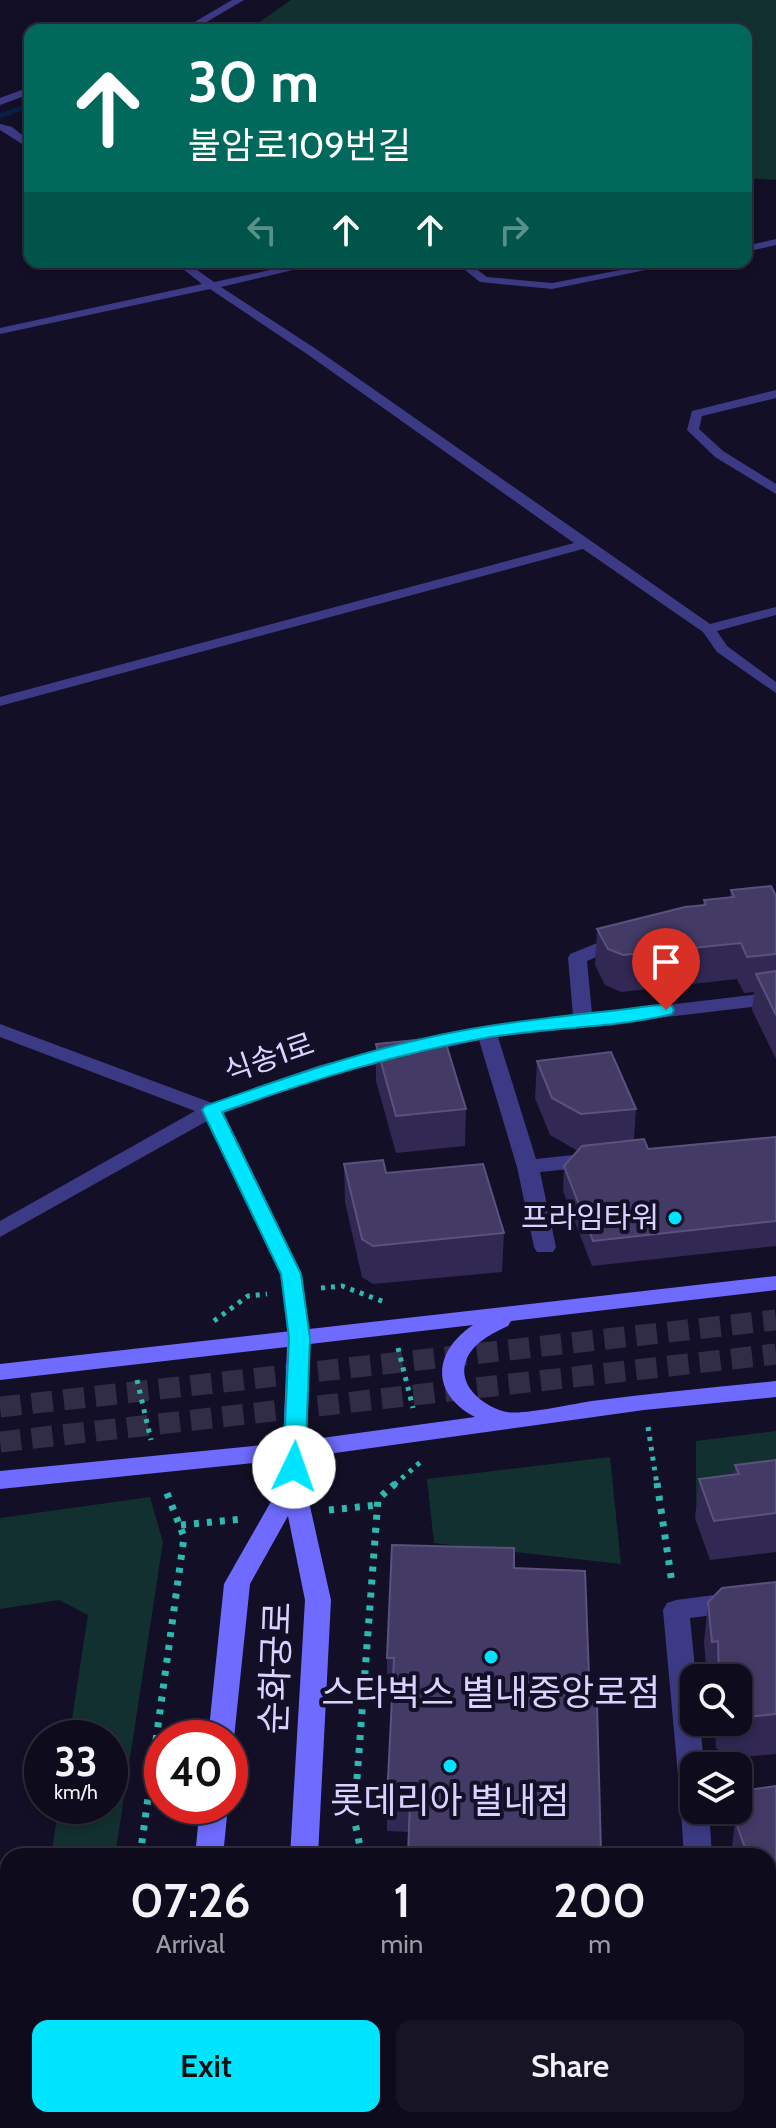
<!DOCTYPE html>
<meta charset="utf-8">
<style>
body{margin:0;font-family:Cabin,"Noto Sans KR",sans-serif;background:#171425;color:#f1f3f6;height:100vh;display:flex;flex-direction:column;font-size:30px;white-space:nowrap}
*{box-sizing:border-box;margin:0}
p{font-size:26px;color:#9b9ba3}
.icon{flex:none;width:44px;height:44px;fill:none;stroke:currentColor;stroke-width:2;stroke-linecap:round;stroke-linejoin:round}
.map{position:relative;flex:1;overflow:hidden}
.sheet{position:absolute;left:0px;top:1848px;width:776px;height:280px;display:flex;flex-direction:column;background:#0e0b1c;border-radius:24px 24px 0 0;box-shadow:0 4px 12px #0003,0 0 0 2px #2e2b3b}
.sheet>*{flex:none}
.top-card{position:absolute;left:24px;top:24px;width:728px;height:244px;border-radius:16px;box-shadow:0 4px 12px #0003,0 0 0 2px #2e2b3b;background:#00695c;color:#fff;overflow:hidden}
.tools{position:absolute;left:680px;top:1664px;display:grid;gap:16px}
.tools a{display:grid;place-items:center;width:72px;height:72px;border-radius:16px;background:#0e0b1c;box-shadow:0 4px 12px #0003,0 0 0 2px #2e2b3b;font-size:40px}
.speed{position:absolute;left:24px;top:1720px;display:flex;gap:16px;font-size:40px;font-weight:700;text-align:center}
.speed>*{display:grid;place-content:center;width:104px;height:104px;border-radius:50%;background:#0e0b1c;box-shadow:0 4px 12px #0003,0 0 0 2px #2e2b3b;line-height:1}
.speed small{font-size:20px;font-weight:400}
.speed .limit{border:12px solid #d22;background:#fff;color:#111}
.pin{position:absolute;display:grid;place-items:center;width:68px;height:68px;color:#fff;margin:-82px -34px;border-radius:50% 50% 50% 0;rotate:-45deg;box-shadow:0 0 8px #0007}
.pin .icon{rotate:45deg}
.me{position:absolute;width:88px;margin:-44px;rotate:3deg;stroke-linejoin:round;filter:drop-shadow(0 0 6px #0008)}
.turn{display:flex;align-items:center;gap:28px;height:168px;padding:0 32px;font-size:36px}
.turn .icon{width:104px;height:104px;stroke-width:2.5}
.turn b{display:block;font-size:56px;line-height:68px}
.lanes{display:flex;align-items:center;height:76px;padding:0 32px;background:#0003;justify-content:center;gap:40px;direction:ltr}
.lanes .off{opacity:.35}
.eta{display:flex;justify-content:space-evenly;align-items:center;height:136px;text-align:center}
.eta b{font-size:48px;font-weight:600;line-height:56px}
.action{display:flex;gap:16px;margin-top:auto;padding:16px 32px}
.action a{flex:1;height:92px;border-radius:16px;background:#00e5ff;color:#111;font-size:32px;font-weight:600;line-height:92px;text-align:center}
.action a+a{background:#171425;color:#f1f3f6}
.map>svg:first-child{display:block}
</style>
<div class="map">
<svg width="776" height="2128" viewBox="0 0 776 2128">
<rect width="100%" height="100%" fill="#130f26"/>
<path fill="#12302f" d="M291,0h485v180l-30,-2v-148h-490l-1,-5z
M776,1431v59l-80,11v-60z
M610,1457l11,107 -187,-21 -7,-64z
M150,1497l13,45 -48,314h-64l8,-50h51v-68h-41l19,-123 -29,-15 -59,9v-91z"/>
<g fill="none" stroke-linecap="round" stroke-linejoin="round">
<path stroke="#0a1f44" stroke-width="5" d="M0,116l30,-11"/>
<path stroke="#312d47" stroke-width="21" stroke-dasharray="21 11" stroke-linecap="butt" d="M0,1407l776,-87
M0,1442l776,-88"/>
<path stroke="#2fb8b0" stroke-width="5" stroke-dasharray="4 6" stroke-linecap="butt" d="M321,1288l21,-2 45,17
M214,1321l34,-25 19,-2
M398,1348l15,60
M137,1380l14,60
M648,1427l9,58
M394,1485l30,-26"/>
<path stroke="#2fb8b0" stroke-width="7" stroke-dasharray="5 8" stroke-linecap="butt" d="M657,1483l15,100
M329,1510l49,-5
M181,1525l62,-6
M140,1856l44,-319 -19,-49
M362,1856l-8,-38 24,-319 18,-16
M363,2120v8
M102,2128l1,-8"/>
<path fill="#3d3a85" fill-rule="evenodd" d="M0,124l12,3 18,14v8l-30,-19z
M776,239v6l-30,7v-6z
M174,262h12l28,20 93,-20h20l-106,25 95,62 394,275 66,-17v8l-59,16 10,15 49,36v11l-59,-41 -14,-20 -120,-83 -583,157v-9l574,-154 -267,-189 -97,-65 -210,45v-6l202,-44z
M455,262h12l20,15 65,6 111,-21h22l-133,27 -72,-7z
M776,390v8l-74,18 -3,13 24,22 53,33v10l-61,-37 -28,-27 5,-19z"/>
<path fill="#3d3a85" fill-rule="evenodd" d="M232,0h12l-51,30h-12z
M30,87v7l-30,11v-7z
M622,933l7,2 2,4 -2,4 -42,18 5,53 184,-22v12l-278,33 38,122 55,-6 10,7 -10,7 -51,5 16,75 -3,5h-16l-3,-5 -17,-80 -38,-127 -153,36 -102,37 78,161 8,64 -3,5h-16l-3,-5 -8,-64 -73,-153 -207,116v-16l195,-110 -195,-74v-13l212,79 108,-38 167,-39 86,-10 -5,-58 2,-4z
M776,1587v20l-86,11 6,60 -2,44h6l4,44h-10v44h15l3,46h-28l-3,-46 3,-6 -4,-7 -17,-187 4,-7 9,-3z
M700,2120h30v8h-30z"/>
<path fill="#6f6bff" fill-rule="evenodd" d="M776,1276v14l-265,31 -3,5c-15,7 -36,17 -42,35 -9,25 18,46 41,51 17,3 65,-8 85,-11 61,-8 123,-14 184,-20v16l-132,13 -338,47 -1,27 26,116 -13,256h-28l15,-256 -17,-84 -38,68 -16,154 -4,8v-8h-22l16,-154 57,-100 1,-24 -282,29v-18l283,-28 4,-96 -287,33v-16zM473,1325c-40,27 -43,68 2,92l-168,23 3,-96z
M200,1806h28l-5,50h-28z
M167,2120h30l-1,8h-30z
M275,2120h30l-1,8h-30z"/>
</g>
<path fill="#312854" d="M731,890l45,6v163l-24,-49 2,-18 -10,1 -7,-14 -116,13 -16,-7 -10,-20 2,-36 106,-24 1,-5 26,-3z
M376,1044l90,65 -1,37 -69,7 -20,-72z
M537,1061l99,48 -2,31 14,9 128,-12v109l-184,20 -29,-75 1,-25 14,-15 -28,-16 -15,-37z
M344,1164l42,9 118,60 -2,39 -129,12 -11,-7 -17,-75z
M776,1460v92l-66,8 -15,-42 4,-39 35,-5 1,-9z
M514,1568l76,134 11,150 15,4 -207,-24 -22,-1v-32l5,-108 -5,-1v-32z
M776,1582v172l-45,4 -15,-10 -1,-26h23v-44h-31l-3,-36 4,-40z
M776,1786v192l-8,1v-123h-37l4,-36z
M616,2120v8h-223z
M745,2120h23l8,8h-30z"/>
<path fill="#433a66" stroke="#5a527e" stroke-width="2" d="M771,886l5,10v58l-29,3 -6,-14 -118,12 -15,-6 -11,-20 88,-22 21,-2 -2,-5 30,-3 -3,-7z
M776,971v44l-20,-41z
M444,1037l22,72 -70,7 -20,-72z
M611,1052l25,57 -55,5 -29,-16 -15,-37z
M776,1137v84l-183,20 -29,-75 18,-20 62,-7 4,10z
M383,1160l3,13 97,-9 21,69 -131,13 -11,-7 -18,-75z
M776,1460v53l-62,8 -15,-42 40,-5 -4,-9z
M392,1545l122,3v20l71,3 5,131h7l4,150 15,1v3h-208l2,-56 -23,-1 7,-141h-7z
M776,1582v132l-38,4v-40h-19l-1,-37 -6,1 -4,-40 14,-14z
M776,1786v153l-8,1v-84h-20l-13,-36 6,-29z
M776,2044v84h-24v-8h16v-75z
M393,2120h223v3l-30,-2v7h-193z"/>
<path fill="#00e5ff" stroke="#0095a6" stroke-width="2" d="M666,1004l6,2 2,4 -2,4c-61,15 -126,13 -187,24 -91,16 -176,43 -263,74l79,162 9,64 -5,129 -3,5h-16l-3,-5 6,-129 -8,-64 -79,-164 3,-4c93,-33 186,-65 284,-80 58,-9 118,-14 177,-22z"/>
<g fill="#00e5ff" stroke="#130f26" stroke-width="3">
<circle cx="675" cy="1218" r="8"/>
<circle cx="491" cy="1657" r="8"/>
<circle cx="450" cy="1766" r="8"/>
</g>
<g text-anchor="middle" stroke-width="8" stroke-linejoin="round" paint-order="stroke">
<g font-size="30" fill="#d9d4ff" stroke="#130f26">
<text transform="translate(269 1058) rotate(-19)" y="10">식송1로</text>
</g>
<g font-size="30" fill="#d9d4ff" stroke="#130f26" text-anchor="end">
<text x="659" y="1228">프라임타워</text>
</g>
<g font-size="36" fill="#d9d4ff" stroke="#130f26">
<text transform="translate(275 1668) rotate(-88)" y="13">순화궁로</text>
</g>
<g font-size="36" fill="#d9d4ff" stroke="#130f26">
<text x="491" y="1705">스타벅스 별내중앙로점</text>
<text x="450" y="1813">롯데리아 별내점</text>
</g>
</g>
</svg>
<div class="tools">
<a><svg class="icon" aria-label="search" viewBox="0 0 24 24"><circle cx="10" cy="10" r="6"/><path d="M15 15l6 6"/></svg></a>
<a><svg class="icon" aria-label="layers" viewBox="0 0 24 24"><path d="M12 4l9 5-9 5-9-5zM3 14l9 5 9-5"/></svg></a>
</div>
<div class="speed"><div>33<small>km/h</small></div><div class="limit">40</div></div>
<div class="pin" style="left:666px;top:1010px;background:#d93025"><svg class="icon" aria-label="arrive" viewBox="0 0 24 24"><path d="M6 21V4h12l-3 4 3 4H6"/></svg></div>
<svg class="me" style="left:294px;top:1467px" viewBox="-20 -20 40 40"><circle r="19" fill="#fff"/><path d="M0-13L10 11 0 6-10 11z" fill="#00e5ff"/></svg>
<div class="top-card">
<div class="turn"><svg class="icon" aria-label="ahead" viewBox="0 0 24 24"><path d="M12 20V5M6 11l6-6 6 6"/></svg><div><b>30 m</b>불암로109번길</div></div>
<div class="lanes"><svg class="icon off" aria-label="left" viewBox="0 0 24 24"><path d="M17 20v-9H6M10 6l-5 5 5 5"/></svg><svg class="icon" aria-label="ahead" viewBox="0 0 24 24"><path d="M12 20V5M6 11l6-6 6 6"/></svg><svg class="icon" aria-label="ahead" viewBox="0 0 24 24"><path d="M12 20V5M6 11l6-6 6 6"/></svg><svg class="icon off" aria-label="right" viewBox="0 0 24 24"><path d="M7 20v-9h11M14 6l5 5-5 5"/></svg></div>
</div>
<section class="sheet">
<div class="eta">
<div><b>07:26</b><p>Arrival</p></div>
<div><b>1</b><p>min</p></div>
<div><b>200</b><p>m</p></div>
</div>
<div class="action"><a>Exit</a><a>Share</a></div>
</section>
</div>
